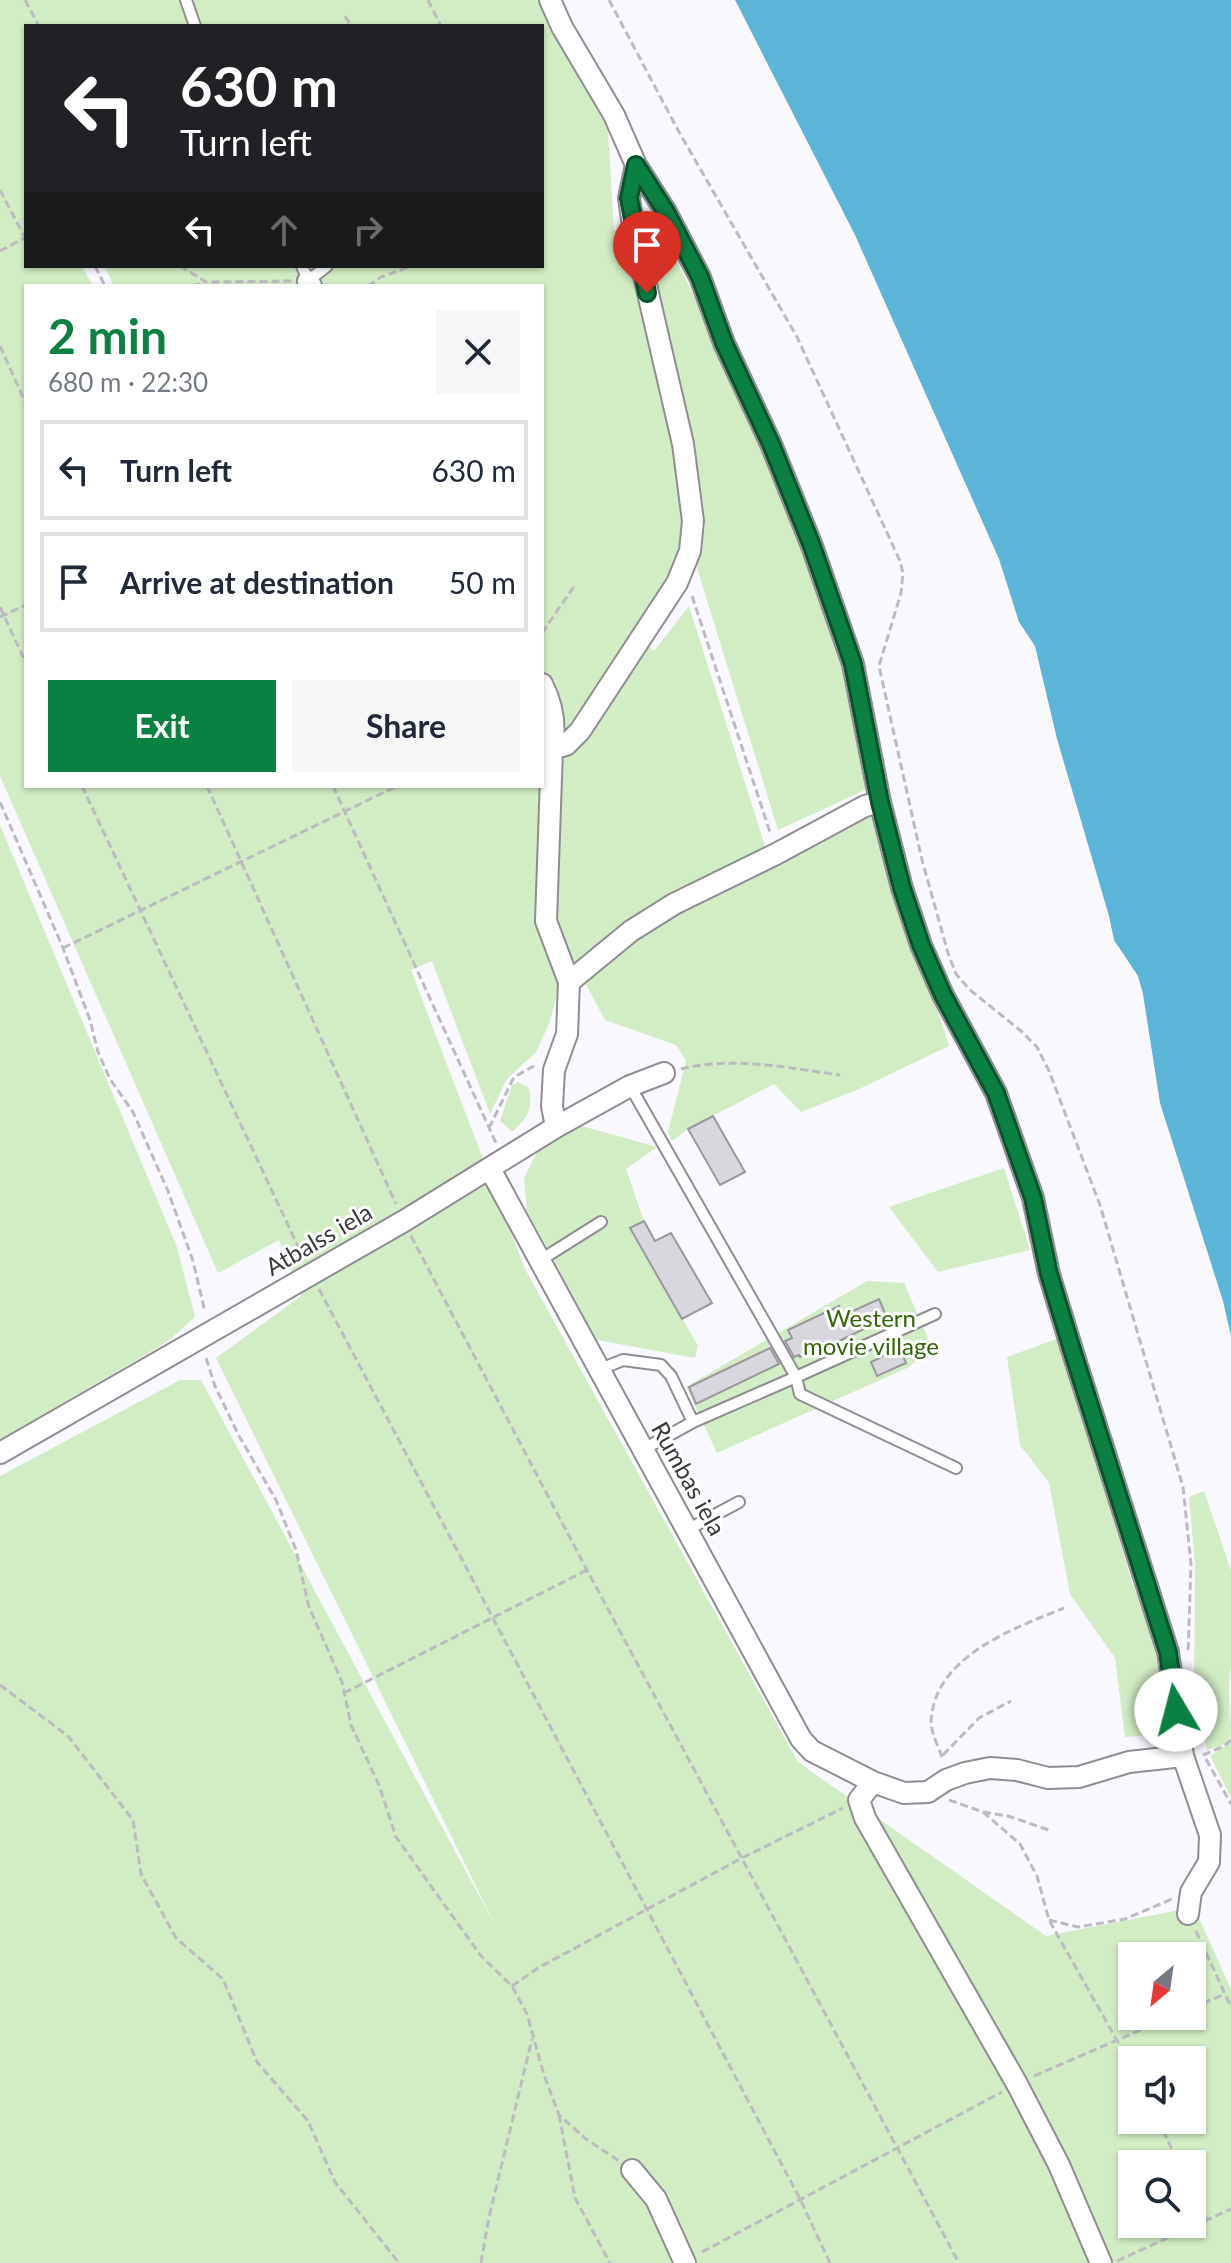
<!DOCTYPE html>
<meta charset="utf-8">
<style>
body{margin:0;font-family:Lato,sans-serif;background:#f6f6f7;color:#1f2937;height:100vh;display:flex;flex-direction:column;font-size:30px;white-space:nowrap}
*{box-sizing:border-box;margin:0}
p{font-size:26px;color:#747a83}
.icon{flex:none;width:44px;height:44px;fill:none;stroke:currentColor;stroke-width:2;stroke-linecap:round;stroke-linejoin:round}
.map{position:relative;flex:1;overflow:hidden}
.panel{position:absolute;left:24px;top:284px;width:520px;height:504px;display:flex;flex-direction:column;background:#fff;border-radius:0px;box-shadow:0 2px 6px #0004}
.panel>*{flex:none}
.top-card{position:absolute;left:24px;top:24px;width:520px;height:244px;border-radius:0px;box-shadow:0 2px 6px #0004;background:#202124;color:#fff;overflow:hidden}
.needle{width:52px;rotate:209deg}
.buttons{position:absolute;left:1118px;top:1942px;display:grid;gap:16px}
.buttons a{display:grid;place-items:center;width:88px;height:88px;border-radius:0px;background:#fff;box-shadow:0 2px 6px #0004;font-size:40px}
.pin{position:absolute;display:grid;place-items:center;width:68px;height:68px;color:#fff;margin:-82px -34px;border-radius:50% 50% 50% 0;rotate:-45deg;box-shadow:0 0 8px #0007}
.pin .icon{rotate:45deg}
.me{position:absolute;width:88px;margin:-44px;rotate:352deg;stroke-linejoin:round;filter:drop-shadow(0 0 6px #0008)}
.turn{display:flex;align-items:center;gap:28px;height:168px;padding:0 24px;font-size:36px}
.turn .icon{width:104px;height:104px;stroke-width:2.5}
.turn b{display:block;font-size:56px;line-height:68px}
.lanes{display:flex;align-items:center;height:76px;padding:0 24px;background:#0003;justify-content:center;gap:40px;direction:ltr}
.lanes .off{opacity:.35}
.round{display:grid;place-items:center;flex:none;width:84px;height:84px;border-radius:0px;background:#f6f6f7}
.summary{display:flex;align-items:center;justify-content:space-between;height:136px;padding:0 24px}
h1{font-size:48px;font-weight:700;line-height:60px;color:#0b8043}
.cta{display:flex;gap:16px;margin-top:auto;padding:16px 24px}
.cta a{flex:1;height:92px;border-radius:0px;background:#0b8043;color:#fff;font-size:32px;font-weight:700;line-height:92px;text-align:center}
.cta a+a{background:#f6f6f7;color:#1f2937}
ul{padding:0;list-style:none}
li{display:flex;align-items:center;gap:24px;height:100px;margin:0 16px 12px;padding:0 8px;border:4px solid #e0e1e3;border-radius:0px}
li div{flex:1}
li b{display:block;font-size:30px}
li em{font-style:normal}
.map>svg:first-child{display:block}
</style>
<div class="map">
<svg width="1231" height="2263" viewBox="0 0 1231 2263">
<rect width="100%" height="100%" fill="#faf8ff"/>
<path fill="#d2edc5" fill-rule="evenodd" d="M0,0h546l62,130 6,101 40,-19 91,192 92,236 16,58 12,92 -87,40 -81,-262 8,-41 -16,-98 -10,129 -44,75 19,18 35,-45 76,240 -18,10 9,17 119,-62 74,235 -90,43 -58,23 -27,-28 -86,45 -16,12 -4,-9 18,-71 -10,-16 -71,-25 -23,-43 -24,15 -9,32 -13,28 -29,27 -17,35 -58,-153 -21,9 114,299 273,493 248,174 148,-29 37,82v274h-1231v-787l180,-96h21l295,547 -280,-569 85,-62 -22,-56 -61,33 -218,-497zM26,26h516v240h-438l10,20h428v500h-516v-500h67l-11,-20h-56zM1132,1956h60v60h-60zM1132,2060h60v60h-60zM1132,2164h60v60h-60z
M0,825l177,422 18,70 -28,25 -167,98z
M518,1082l11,6c4,20 -1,31 -17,44l-12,-11 12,-36z
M578,1125l79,22 -31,22 18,52 -14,7 68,118 -3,12 -98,-18 -70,-129 -3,-33 13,-26z
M1004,1168l26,82 -92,22 -49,-65z
M867,1281l37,2 29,67 -26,18 -190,85 -31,-66z
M1059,1338l73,244 20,51 17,101 -44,3 -10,-79 -45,-64 -21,-111 -29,-38 -13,-88z
M1204,1491l27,79v97c-4,18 0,49 0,70l-8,8 -16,5 -13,-53 1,-133 -6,-67z
M1231,1742v56l-21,-42z"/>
<path fill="#5ab5d9" d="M735,0h496v1336l-8,-35 -63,-198 -17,-109 -5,-18 -24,-36 -5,-24 -52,-177 -22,-93 -16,-24 -20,-63 -144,-324z"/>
<path fill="#d9d7de" stroke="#9a989e" stroke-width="2" d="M713,1116l32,56 -25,13 -32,-56z
M644,1221l11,20 16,-8 41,70 -30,16 -52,-91z
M879,1299l8,19 -46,22 -41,17 -1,-2 -5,2 -9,-16 7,-3 -4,-8 51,-24 3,10z
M770,1348l9,16 -83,40 -7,-17z
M900,1348l6,15 -29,13 -6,-14z"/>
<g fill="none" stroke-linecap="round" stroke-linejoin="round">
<defs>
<path id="service" d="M186,0l9,26
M302,266l6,15 19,-15
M630,1086l166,291 -103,45 -51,28
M539,1261l62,-39
M935,1314l-139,63 4,17 156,74
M598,1370l25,-10 38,5 10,11 22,46
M687,1530l52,-28"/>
<path id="minor" d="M550,0l12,27 52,88 22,50 -7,33 5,35 49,211 10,77 -3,30 -13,32 -97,148 -14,14 -14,4
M636,165l30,47 34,65 24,66 47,101 41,102 41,118 27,138 22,86 19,57 22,50 53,98 37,105 16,76 25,82 94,296 15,104
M308,281l3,5
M542,684c11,21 14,42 10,65l-6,172 23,61 -2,52 -13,36 -2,36 4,21
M569,982l62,-51 43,-27 102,-50 89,-48 15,-4
M490,1169l311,570 11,12 61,31
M0,1453l404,-232 152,-94 74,-41 34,-13
M632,2170l24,29 29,64
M1101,2263l-42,-98 -42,-81 -152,-266 -6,-18 14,-18 31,11 24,-1 18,-12 19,-7 25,-5 27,2 31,8 31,-1 50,-15 54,-6 27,79 -1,27 -18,30 -3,22"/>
</defs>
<use href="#service" stroke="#8f8d93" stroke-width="14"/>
<use href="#minor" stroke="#8f8d93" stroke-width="24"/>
<path stroke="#bdbbc1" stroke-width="3" stroke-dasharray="8 4" stroke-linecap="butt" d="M25,0l14,26
M428,0l13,26
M609,0l70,132 118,205 103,224 3,12 -2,20 -22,73 43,194 26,93 8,21 14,16 51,41 16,16 12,24 51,134 83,282 8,77 -3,90
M345,16l6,10
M0,190l25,48
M0,251l26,-14
M95,266l10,20
M180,266l26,16 86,-1
M193,286l12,-3
M368,286l13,-9 31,-11
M0,346l26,58
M692,596l79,239
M0,607l26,56
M0,617l26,-12
M542,633l33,-48
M82,786l221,471
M207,786l189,418
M333,786l163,357
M0,802l63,146 27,72 8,32 12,27 23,33 35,79 25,70 12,51
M63,948l334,-162
M681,1069c51,-13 108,-1 159,6
M489,1128l25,-51 20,-11
M411,1236l176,334 372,693
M319,1289l481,910 30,64
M206,1358l9,28 23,48 38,66 20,50 13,57 33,75 9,43 28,60 17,52 85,119 31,30 15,28 17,61 15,40 27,24 33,22
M0,1685l68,51 65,84 8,54 35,64 47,41 34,83 51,59 27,61 64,81
M344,1693l243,-123
M943,1755l36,-37 32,-17
M1203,1755l21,-9 7,-6
M942,1757c-4,-11 -11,-25 -11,-35 3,-66 82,-93 133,-114
M1206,1759l25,45
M949,1800l34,12 37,32 17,32 12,44 83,147
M983,1812l25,4 41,14
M1049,1920l29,7 47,-8 47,-20
M1196,1931l35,76
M512,1986l26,-18 204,-110 101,-50
M1192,2008l33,-14
M1034,2076l139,-60
M559,2115l16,83 35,65
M1158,2120l21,44
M1192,2190l15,31
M702,2252l300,-160
M1117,2261l114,-52
M481,2263l8,-46 43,-178"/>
<use href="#service" stroke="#fff" stroke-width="10"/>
<use href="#minor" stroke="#fff" stroke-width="20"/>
</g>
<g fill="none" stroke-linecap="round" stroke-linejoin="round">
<defs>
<path id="route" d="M647,293l-18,-95 7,-33 30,47 34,65 24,66 47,101 41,102 31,89 10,29 27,138 22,86 19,57 22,50 53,98 37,105 16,76 25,82 94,296 8,58"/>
</defs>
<use href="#route" stroke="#07532c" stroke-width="20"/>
<use href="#route" stroke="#0b8043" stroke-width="14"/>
</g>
<g text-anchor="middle" stroke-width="6" stroke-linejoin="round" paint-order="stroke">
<g font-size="24" fill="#38373a" stroke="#fff">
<text transform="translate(319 1240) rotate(-30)" y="8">Atbalss iela</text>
<text transform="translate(688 1479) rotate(61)" y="8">Rumbas iela</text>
</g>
<g font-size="24" fill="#326607" stroke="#fff">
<text x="871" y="1327">Western<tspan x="871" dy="28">movie village</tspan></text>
</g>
</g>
</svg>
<div class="buttons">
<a><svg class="needle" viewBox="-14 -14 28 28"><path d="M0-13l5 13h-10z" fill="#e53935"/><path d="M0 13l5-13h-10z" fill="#747a83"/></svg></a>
<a><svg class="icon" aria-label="sound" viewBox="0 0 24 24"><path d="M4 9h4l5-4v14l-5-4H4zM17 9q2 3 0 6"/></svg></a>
<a><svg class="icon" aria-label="search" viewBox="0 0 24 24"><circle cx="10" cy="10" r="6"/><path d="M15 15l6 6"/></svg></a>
</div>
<div class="pin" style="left:647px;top:293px;background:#d93025"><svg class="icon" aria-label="arrive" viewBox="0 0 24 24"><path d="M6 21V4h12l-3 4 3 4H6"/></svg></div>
<svg class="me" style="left:1176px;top:1710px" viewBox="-20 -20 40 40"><circle r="19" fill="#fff"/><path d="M0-13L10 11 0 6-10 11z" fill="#0b8043"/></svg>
<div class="top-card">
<div class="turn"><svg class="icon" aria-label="left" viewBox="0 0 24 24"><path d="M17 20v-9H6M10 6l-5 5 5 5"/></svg><div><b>630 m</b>Turn left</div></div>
<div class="lanes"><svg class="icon" aria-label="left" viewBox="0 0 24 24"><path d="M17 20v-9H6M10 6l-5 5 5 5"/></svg><svg class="icon off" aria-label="ahead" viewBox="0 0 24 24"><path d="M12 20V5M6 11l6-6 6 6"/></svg><svg class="icon off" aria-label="right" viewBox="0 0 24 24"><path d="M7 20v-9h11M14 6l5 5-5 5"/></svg></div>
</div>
<section class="panel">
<div class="summary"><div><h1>2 min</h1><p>680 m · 22:30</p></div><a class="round"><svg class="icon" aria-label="close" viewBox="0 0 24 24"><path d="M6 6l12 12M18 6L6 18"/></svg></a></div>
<ul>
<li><svg class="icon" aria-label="left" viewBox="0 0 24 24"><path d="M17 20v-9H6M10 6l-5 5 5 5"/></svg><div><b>Turn left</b></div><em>630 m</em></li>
<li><svg class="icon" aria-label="arrive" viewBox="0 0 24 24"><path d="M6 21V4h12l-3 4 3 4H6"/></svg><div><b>Arrive at destination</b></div><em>50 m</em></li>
</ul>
<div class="cta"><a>Exit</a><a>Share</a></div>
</section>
</div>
